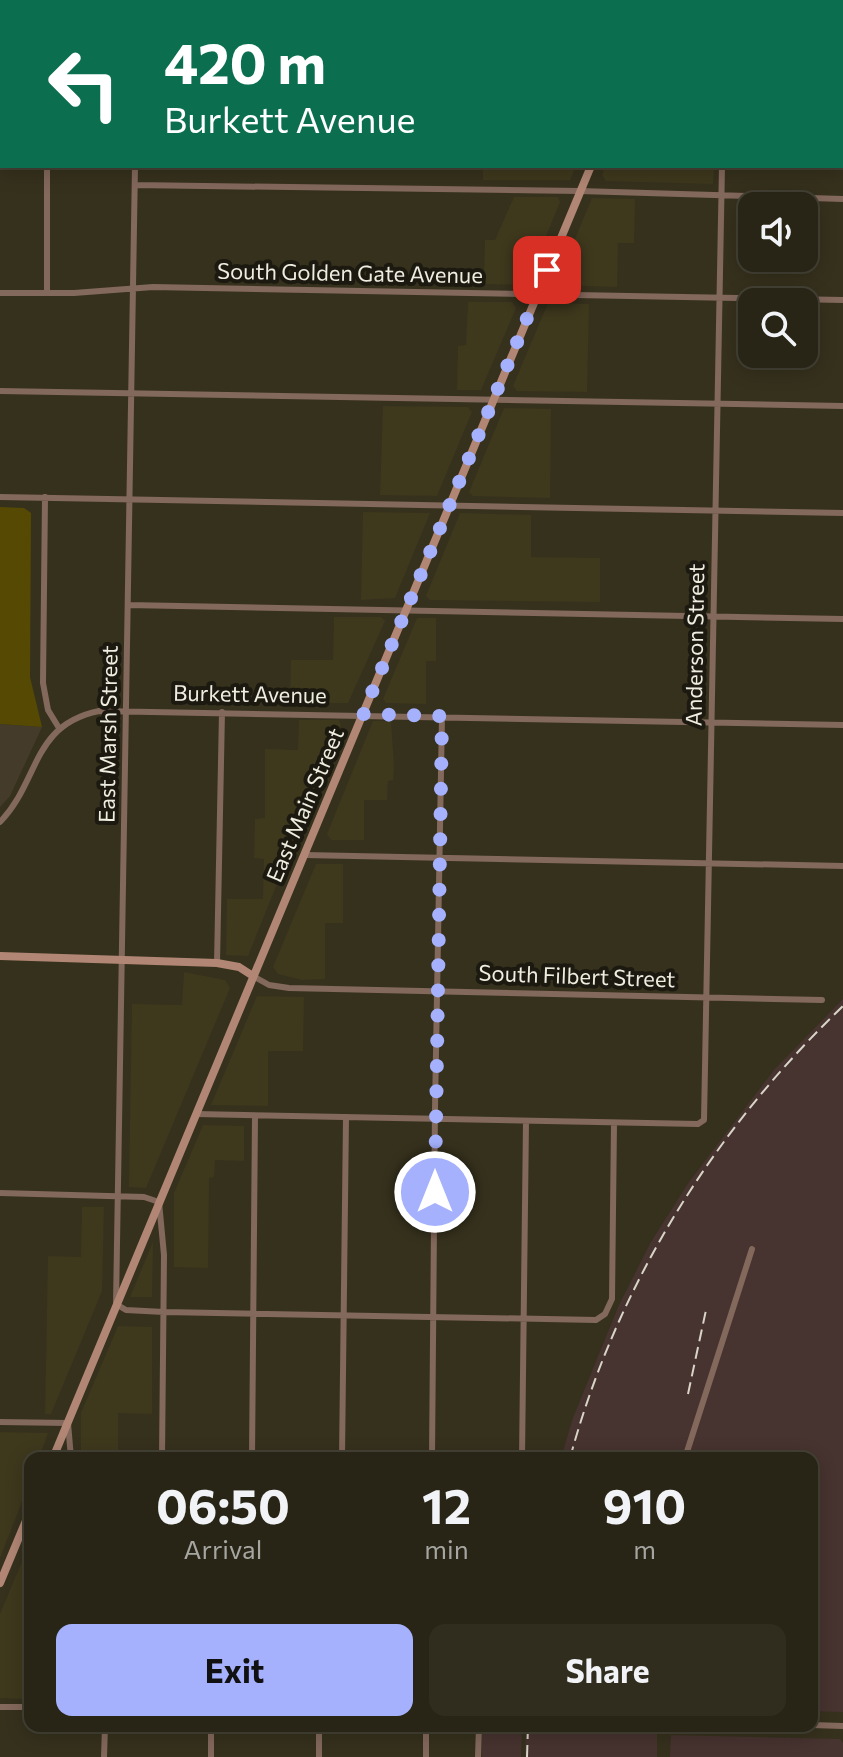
<!DOCTYPE html>
<style>
body{margin:0;font-family:Commissioner,sans-serif;background:#302d1f;color:#f1f3f6;height:100vh;display:flex;flex-direction:column;font-size:30px;white-space:nowrap}
*{box-sizing:border-box;margin:0}
p{font-size:26px;color:#a5a5a1}
.icon{flex:none;width:44px;height:44px;fill:none;stroke:currentColor;stroke-width:2;stroke-linecap:round;stroke-linejoin:round}
.map{position:relative;flex:1;overflow:hidden}
.sheet{position:absolute;left:24px;top:1452px;width:794px;height:280px;display:flex;flex-direction:column;background:#282516;border-radius:16px;box-shadow:0 4px 20px #0003,0 0 0 2px #444235}
.sheet>*{flex:none}
.top-card{position:absolute;left:0px;top:0px;width:844px;height:168px;box-shadow:0 4px 20px #0003,0 0 0 2px #444235;background:#0b6e4f;color:#fff;overflow:hidden}
.buttons{position:absolute;left:738px;top:192px;display:grid;gap:16px}
.buttons a{display:grid;place-items:center;width:80px;height:80px;border-radius:16px;background:#282516;box-shadow:0 4px 20px #0003,0 0 0 2px #444235;font-size:40px}
.pin{position:absolute;display:grid;place-items:center;width:68px;height:68px;color:#fff;margin:-34px;border-radius:16px;box-shadow:0 4px 12px #0006}
.me{position:absolute;width:88px;margin:-44px;rotate:0deg;stroke-linejoin:round;filter:drop-shadow(0 0 6px #0008)}
.turn{display:flex;align-items:center;gap:28px;height:168px;padding:0 32px;font-size:36px}
.turn .icon{width:104px;height:104px;stroke-width:2.5}
.turn b{display:block;font-size:56px;line-height:68px}
.eta{display:flex;justify-content:space-evenly;align-items:center;height:136px;text-align:center}
.eta b{font-size:48px;font-weight:700;line-height:56px}
.cta{display:flex;gap:16px;margin-top:auto;padding:16px 32px}
.cta a{flex:1;height:92px;border-radius:16px;background:#a5b1fc;color:#111;font-size:32px;font-weight:700;line-height:92px;text-align:center}
.cta a+a{background:#302d1f;color:#f1f3f6}
.map>svg:first-child{display:block}
</style>
<div class="map">
<svg width="843" height="1757" viewBox="0 0 843 1757">
<rect width="100%" height="100%" fill="#36311d"/>
<path fill="#3e381d" d="M483,166h93l-6,14h-87z
M606,166h108l-1,18 -107,-3 -4,-6z
M514,197h44l2,5 -34,83 -42,-1 1,-44h10z
M592,198l43,1 -1,44h-16l-1,44 -55,-2 -4,-5z
M468,302h44l4,6 -35,82h-24l1,-44 8,-1z
M548,303l41,1 -2,88 -70,-1 -4,-5z
M383,406l85,1 4,5 -35,84 -57,-1z
M504,408l47,1 -1,89 -77,-2 -4,-4z
M363,512l67,1 -35,85 -34,2z
M460,513l71,2v42l69,1v44l-170,-2 -4,-4z
M334,617h47l4,4 -37,82h-58l1,-43h42z
M417,618h19v43h-10v43l-40,-1 -3,-4z
M299,720h40l2,5 -93,231 -22,-1 1,-56h36l1,-40 -10,-1 1,-39 10,-1v-69l33,1z
M373,721h18l3,45 -1,14 -5,1 -1,19h-23v40h-33l-4,-6z
M316,864h27v59h-18v56l-23,1 -24,-6 -5,-7z
M184,972l41,8 5,8 -84,200 -17,-1 3,-183 50,1z
M257,996l47,1 -1,54h-35v55l-57,-1z
M203,1125l41,1v35l-29,-1 -1,17 -5,1 -1,90 -34,-1v-74z
M82,1207h22l-2,84 -51,123h-6l3,-158 33,1z
M153,1242l-1,55h-22z
M118,1326l34,1v87l-34,-1v45h-37v-45z
M0,1432l48,1 -9,25h-9v23l-30,77z
M30,1542v53l-5,1 -1,103 -24,-1v-84z"/>
<path fill="#473330" d="M843,999v713l-31,-1v-253h-251l12,-40 46,-113 32,-63 38,-60 85,-112z
M482,1726h40l-1,31h-39z
M526,1726h131v31h-132z
M671,1735l169,4 3,4v14h-173z"/>
<path fill="#443b2a" d="M0,724l42,3 -32,69 -10,11z"/>
<path fill="#564903" d="M0,507l24,1 7,5 -1,164 12,50 -42,-3z"/>
<g fill="none" stroke-linecap="round" stroke-linejoin="round">
<path stroke="#83685c" stroke-width="6" d="M138,2v-2
M414,2v-2
M0,58l2,1
M842,88h1
M0,151l2,-1
M135,166l-19,1138 10,6 38,2 432,8 9,-6 7,-15 2,-176
M135,185l445,6 263,8
M0,293h74l79,-6 690,13
M47,293v-127
M0,391l843,15
M0,497l843,16
M45,497l-2,186 5,27 11,18
M128,605l715,14
M0,822c40,-41 31,-97 99,-111l744,14
M305,855l538,11
M217,963l5,-251
M253,976l16,9 20,3 533,12
M196,1114l502,10 6,-4 18,-954
M0,1193l144,4 15,5 5,53 -2,203
M0,1422l68,1 3,35
M252,1458l3,-342
M342,1458l4,-341
M432,1458l3,-350 7,-392
M522,1458l4,-337
M685,1458l67,-209
M0,1707h30
M812,1725l31,1
M104,1757l1,-31
M211,1757v-31
M319,1757v-31
M426,1757v-31
M478,1757l1,-31"/>
<path stroke="#b18674" stroke-width="8" d="M659,2l1,-2
M0,956l217,7 22,4 14,9
M53,1458l538,-1292
M0,1583l30,-72"/>
<path stroke="#d8d5c8" stroke-width="2" stroke-dasharray="12 6" stroke-linecap="butt" d="M688,1394l18,-84
M570,1458c47,-173 144,-328 273,-452
M527,1757l1,-31"/>
</g>
<g fill="none" stroke-linecap="round" stroke-linejoin="round">
<path stroke="#a5b1fc" stroke-width="14" stroke-dasharray="0 25.2" d="M435,1192l7,-476 -79,-2 184,-444"/>
</g>
<g text-anchor="middle" stroke-width="8" stroke-linejoin="round" paint-order="stroke">
<g font-size="22" fill="#efece0" stroke="#1b1910">
<text transform="translate(350 273) rotate(1)" y="8">South Golden Gate Avenue</text>
<text transform="translate(695 645) rotate(-89)" y="8">Anderson Street</text>
<text transform="translate(250 694) rotate(1)" y="8">Burkett Avenue</text>
<text transform="translate(108 734) rotate(-89)" y="8">East Marsh Street</text>
<text transform="translate(305 805) rotate(-67)" y="8">East Main Street</text>
<text transform="translate(577 976) rotate(2)" y="8">South Filbert Street</text>
</g>
</g>
</svg>
<div class="buttons">
<a><svg class="icon" aria-label="sound" viewBox="0 0 24 24"><path d="M4 9h4l5-4v14l-5-4H4zM17 9q2 3 0 6"/></svg></a>
<a><svg class="icon" aria-label="search" viewBox="0 0 24 24"><circle cx="10" cy="10" r="6"/><path d="M15 15l6 6"/></svg></a>
</div>
<div class="pin" style="left:547px;top:270px;background:#d93025"><svg class="icon" aria-label="arrive" viewBox="0 0 24 24"><path d="M6 21V4h12l-3 4 3 4H6"/></svg></div>
<svg class="me" style="left:435px;top:1192px" viewBox="-20 -20 40 40"><circle r="17" fill="#a5b1fc" stroke="#fff" stroke-width="3"/><path d="M0-11L8 9 0 5-8 9z" fill="#fff"/></svg>
<div class="top-card">
<div class="turn"><svg class="icon" aria-label="left" viewBox="0 0 24 24"><path d="M17 20v-9H6M10 6l-5 5 5 5"/></svg><div><b>420 m</b>Burkett Avenue</div></div>
</div>
<section class="sheet">
<div class="eta">
<div><b>06:50</b><p>Arrival</p></div>
<div><b>12</b><p>min</p></div>
<div><b>910</b><p>m</p></div>
</div>
<div class="cta"><a>Exit</a><a>Share</a></div>
</section>
</div>
